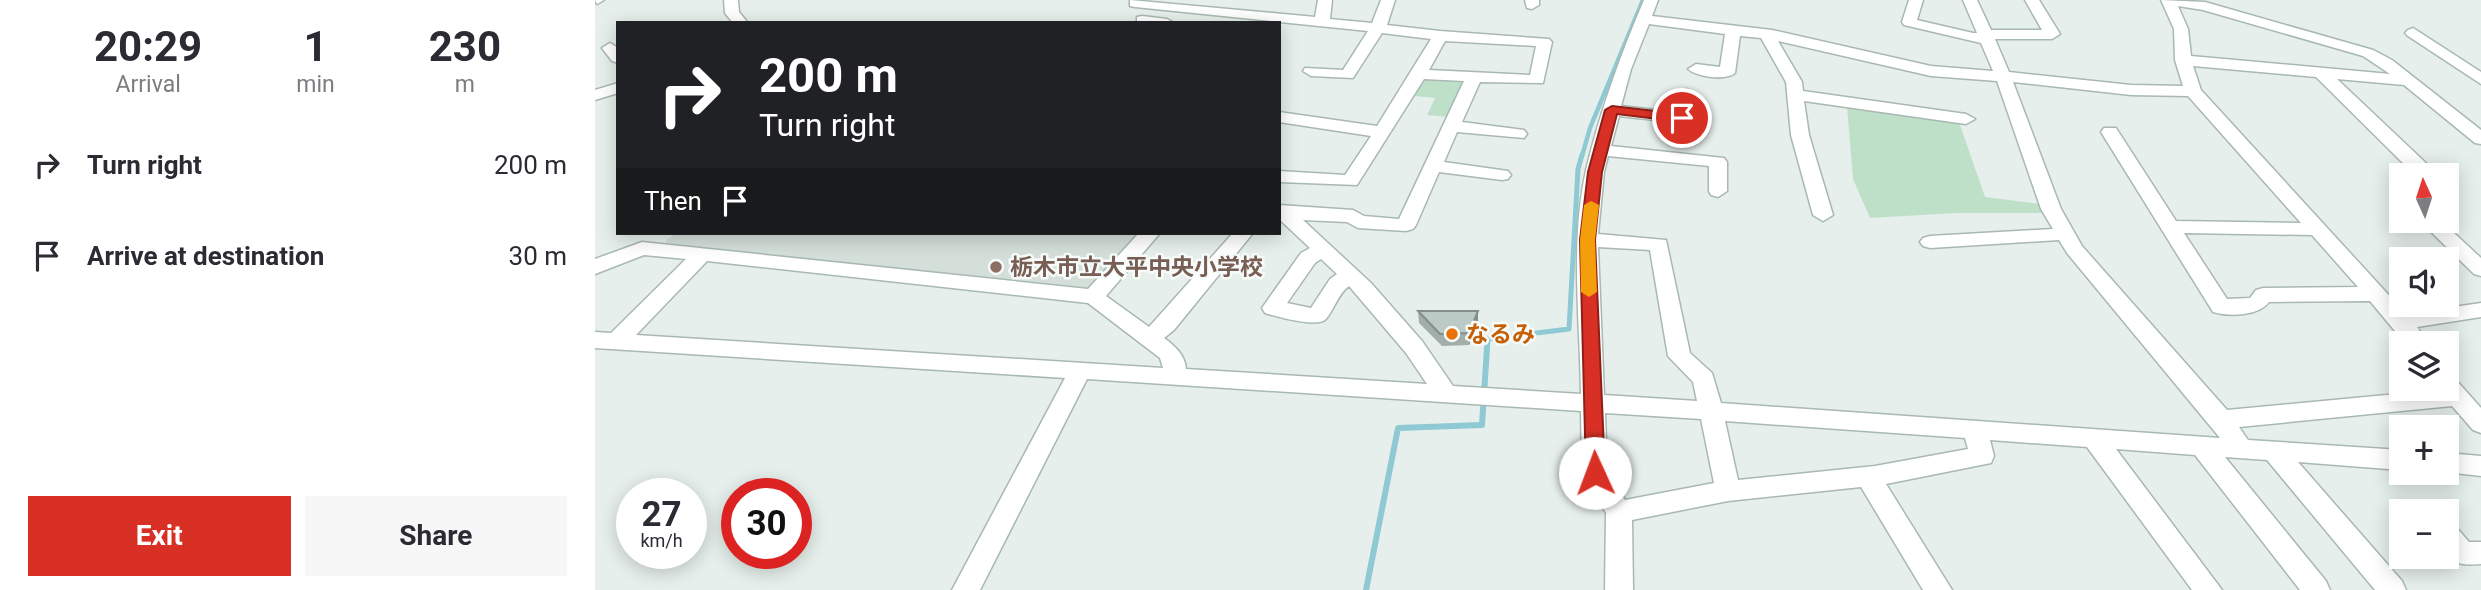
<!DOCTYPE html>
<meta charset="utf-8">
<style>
body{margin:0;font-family:Roboto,"Noto Sans JP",sans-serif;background:#f7f7f7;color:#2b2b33;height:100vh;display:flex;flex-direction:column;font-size:26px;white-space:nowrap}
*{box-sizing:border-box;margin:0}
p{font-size:23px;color:#7c7c81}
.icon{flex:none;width:38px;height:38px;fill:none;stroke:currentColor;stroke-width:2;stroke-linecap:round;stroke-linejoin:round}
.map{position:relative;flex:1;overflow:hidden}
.drawer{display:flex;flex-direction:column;background:#fff;width:595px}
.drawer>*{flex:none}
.top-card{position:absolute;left:21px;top:21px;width:665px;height:214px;border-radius:0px;box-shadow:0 4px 18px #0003;background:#202124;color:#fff;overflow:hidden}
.needle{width:46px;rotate:357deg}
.fabs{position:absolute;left:1794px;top:163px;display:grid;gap:14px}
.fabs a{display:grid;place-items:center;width:70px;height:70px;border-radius:0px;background:#fff;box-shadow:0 4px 18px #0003;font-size:35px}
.speed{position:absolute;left:21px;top:478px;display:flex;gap:14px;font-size:35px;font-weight:700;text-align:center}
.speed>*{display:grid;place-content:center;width:91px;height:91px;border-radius:50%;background:#fff;box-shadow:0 4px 18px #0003;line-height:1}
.speed small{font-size:18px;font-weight:400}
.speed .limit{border:10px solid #d22;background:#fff;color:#111}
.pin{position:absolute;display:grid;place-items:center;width:60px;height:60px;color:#fff;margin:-30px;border:4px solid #fff;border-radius:50%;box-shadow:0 2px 7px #0007}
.me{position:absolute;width:77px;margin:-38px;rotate:358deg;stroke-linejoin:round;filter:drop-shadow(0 0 5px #0008)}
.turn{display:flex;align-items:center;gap:24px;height:147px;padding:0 28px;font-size:32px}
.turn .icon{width:91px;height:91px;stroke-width:2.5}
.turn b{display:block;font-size:49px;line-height:60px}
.then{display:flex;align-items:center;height:66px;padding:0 28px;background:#0003;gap:14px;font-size:26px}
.eta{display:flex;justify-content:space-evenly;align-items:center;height:119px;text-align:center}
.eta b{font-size:42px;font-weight:700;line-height:49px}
.button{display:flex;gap:14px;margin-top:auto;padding:14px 28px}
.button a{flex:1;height:80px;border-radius:0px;background:#d93025;color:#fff;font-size:28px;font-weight:700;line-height:80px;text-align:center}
.button a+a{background:#f7f7f7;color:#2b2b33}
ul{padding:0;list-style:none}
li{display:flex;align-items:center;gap:21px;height:91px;padding:0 28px}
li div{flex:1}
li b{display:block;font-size:26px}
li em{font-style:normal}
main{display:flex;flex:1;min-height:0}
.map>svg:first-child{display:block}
</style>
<main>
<section class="drawer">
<div class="eta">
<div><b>20:29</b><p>Arrival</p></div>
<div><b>1</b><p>min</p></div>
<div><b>230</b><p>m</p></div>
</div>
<ul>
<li><svg class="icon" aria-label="right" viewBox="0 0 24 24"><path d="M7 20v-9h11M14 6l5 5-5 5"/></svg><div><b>Turn right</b></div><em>200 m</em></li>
<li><svg class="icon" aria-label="arrive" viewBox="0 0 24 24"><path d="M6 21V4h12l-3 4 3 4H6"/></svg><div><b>Arrive at destination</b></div><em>30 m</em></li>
</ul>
<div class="button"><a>Exit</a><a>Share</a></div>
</section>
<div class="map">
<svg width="1886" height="590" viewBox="0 0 1886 590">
<rect width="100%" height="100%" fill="#e6efeb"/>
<path fill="#d4dfda" d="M82,233h466l-50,55 -427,-43v-5z"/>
<path fill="#bfe0c8" d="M830,79l41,4 -17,34 -22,-2 8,-17 -20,-2z
M1252,106l112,16 26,75 56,7 2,9h-87l-86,5 -17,-39z"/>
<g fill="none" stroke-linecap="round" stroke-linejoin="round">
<path stroke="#8ec9d4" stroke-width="4.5" d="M987,156l8,-28 53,-128"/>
<path stroke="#8ec9d4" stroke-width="5" d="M892,350l1,-11 81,-10 9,-160 4,-14"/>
<path stroke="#8ec9d4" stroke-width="6" d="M771,590l32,-162 84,-3 5,-77"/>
<defs>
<path id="minor" d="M0,0h9l-7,4z
M129,0h14l1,12 9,11h-15l-8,-10z
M535,0l185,17 3,-17h14l-2,19 42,4 9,-23h14l-8,25 53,6 109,8 3,3 -9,41 -63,-1 -18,40 62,8 3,4 -3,4 -67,-6 -13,30 64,9 3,4 -3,4 -6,1 -63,-8 -23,53 -3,4 -7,2 -48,-3 -11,-6 -44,-2 68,63 51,58 31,45 128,8c-1,-73 -11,-152 5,-224 14,-59 35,-116 58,-170h14l-6,16 120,14 159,36 62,5 -12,-28 -77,-18 -2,-3 7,-22h14l-6,20 56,13h4l-14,-33h14l14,30h51l-17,-30h14l21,34 -8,5h-57l14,33 122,13 52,1 -8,-26 -1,-31 -13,-29 44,2 168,48 19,10 89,70v14l-6,-1 -71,-58 -67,-6 92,87 4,9h-18l-99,-98 -123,-11 8,24 205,224 75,-11v14l-64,10 11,16h-23l-35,-42 -101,1c-10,14 -39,15 -56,10l-112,-180 3,-4h12l60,93 125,2 -113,-127 -57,-1 -118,-13 48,127 21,37 145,164 212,-20 8,-2 1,-10 8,2 25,28v25l-8,-3 -21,-24 -213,21 9,13 153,10v20l-103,-8 104,119 4,9h-31l-108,-130 -42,-3 101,124 4,9h-30l-105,-135 -79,-6 106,141h-30l-105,-143 -97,-7 4,16 -3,7 -105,21 66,106h-29l-62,-103 -133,14 -96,19 1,70h-28l1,-77 -24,-40 -1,-62 -494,-32 -107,211h-28l113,-212 -470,-30v-16l16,1 75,-74 -42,-4 -49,19v-15l47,-17 446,47 51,-56h21l-54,63 43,31 84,-94h20l-79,97 -10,8c11,8 21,17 22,31l241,15 -21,-31 -57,-67c-11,8 -14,22 -23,33 -8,9 -48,-2 -61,-6l-3,-5 39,-55 9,-5 -31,-29v-14l74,5 11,6 35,3 65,-138 -40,-2 -67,106 -78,-3v-11l66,4 26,-39 -92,-14v-10l98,14 54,-87 -49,-6 -29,45 -42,-2 -8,-5 2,-3 38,2 25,-39 -233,-24 -5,-1zM1583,6l25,4 160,46 27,18 -199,-18 -3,-27zM1054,24l76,10 -5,33 -24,-3 -8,5c9,8 38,12 47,4l5,-37 21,2 25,44 5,53 22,80 10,6 10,-6 -24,-80 -5,-34 162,23 9,-5 -9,-5 -163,-23 -1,-9 -24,-41 153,35 66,5 44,128 12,20 -123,7 -7,2 -3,4 3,4 7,2 129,-8 8,13 153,185 -499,-35 -9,-30 -22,-20 -24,-113 -68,-6 6,-62 4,-16 101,10v25l2,4 7,2 9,-6v-29l-3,-4 -113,-12 8,-30 63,7 9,-5 4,-24 -8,-5 -8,5 -4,18 -54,-6 10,-37zM850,41l91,5 -6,29 -101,-5zM1589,233l128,2 46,52 -95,1 -7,2 -6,8 -23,1zM1003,247l52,3 18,106 25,26 4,19 -93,-6zM726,259l16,15 -7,5 -19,29 -24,-5 28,-40zM112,261l381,42 72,55 3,10 -527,-33zM1010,413l96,6 13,64 -89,17 -18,-28zM1130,421l240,17 3,11 -93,17 -137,14z
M930,0h14v5l-7,4 -5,-1z
M547,16l25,3 7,4h-37v-6z
M1818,28l68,44v12l-73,-48 -3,-3 3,-3z
M15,43l8,5v15l-6,-2 -10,-13z
M23,83v10l-23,7v-10z
M1824,220h21l41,38v18l-7,-2z
M1852,453l34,3v20l-35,-4z
M1852,524l9,3 13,15h12v22c-16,1 -24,2 -34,-10z"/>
</defs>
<use href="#minor" stroke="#a8b8b2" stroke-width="3"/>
<use href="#minor" fill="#fff" fill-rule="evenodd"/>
</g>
<path fill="#a1aea9" d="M823,311l60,12 -9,22 -27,1 -23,-23z"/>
<path fill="#838d89" d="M883,311v12l-9,22v-12z"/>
<path fill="#bbcac4" stroke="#838d89" stroke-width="2" d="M823,311h60l-9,22 -29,1z"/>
<path fill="#d93025" stroke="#8d1f18" stroke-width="2" d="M1017,106l70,8 6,4 -6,4 -65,-8 -15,58 -7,68 10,233 -3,5 -7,2 -7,-2 -2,-5 -6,-233 8,-68 17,-62z"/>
<path fill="#f59e0b" d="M996,201l8,4 -4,35 2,52 -8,5 -8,-5 -1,-52 4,-35z"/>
<circle fill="#8d6e63" stroke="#f7fbf9" stroke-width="2.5" cx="401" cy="267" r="7"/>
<circle fill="#e8710a" stroke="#f7fbf9" stroke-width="2.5" cx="857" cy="334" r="7"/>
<g text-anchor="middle" stroke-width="5" stroke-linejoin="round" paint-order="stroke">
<g font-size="23" font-weight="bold" fill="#785e54" stroke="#f7fbf9" text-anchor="start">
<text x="415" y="275">栃木市立大平中央小学校</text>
</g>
<g font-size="23" font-weight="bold" fill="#c56008" stroke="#f7fbf9" text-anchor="start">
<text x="871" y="342">なるみ</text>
</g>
</g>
</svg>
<div class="fabs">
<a><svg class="needle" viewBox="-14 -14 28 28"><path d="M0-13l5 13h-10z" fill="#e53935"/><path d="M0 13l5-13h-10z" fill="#7c7c81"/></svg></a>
<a><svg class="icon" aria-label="sound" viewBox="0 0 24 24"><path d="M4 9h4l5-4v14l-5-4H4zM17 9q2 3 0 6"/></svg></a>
<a><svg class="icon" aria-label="layers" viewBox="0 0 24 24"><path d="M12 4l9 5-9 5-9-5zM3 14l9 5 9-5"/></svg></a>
<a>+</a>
<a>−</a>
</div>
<div class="speed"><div>27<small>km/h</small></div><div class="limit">30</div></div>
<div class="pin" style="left:1087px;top:118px;background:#d93025"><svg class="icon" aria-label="arrive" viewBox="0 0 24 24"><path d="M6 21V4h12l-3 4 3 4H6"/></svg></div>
<svg class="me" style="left:1000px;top:473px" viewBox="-20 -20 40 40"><circle r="19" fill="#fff"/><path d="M0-13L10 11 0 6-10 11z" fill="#d93025"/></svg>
<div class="top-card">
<div class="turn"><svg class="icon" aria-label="right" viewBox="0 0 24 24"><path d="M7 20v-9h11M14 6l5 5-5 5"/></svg><div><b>200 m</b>Turn right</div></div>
<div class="then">Then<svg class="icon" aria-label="arrive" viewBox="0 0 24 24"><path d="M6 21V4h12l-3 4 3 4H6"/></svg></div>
</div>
</div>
</main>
